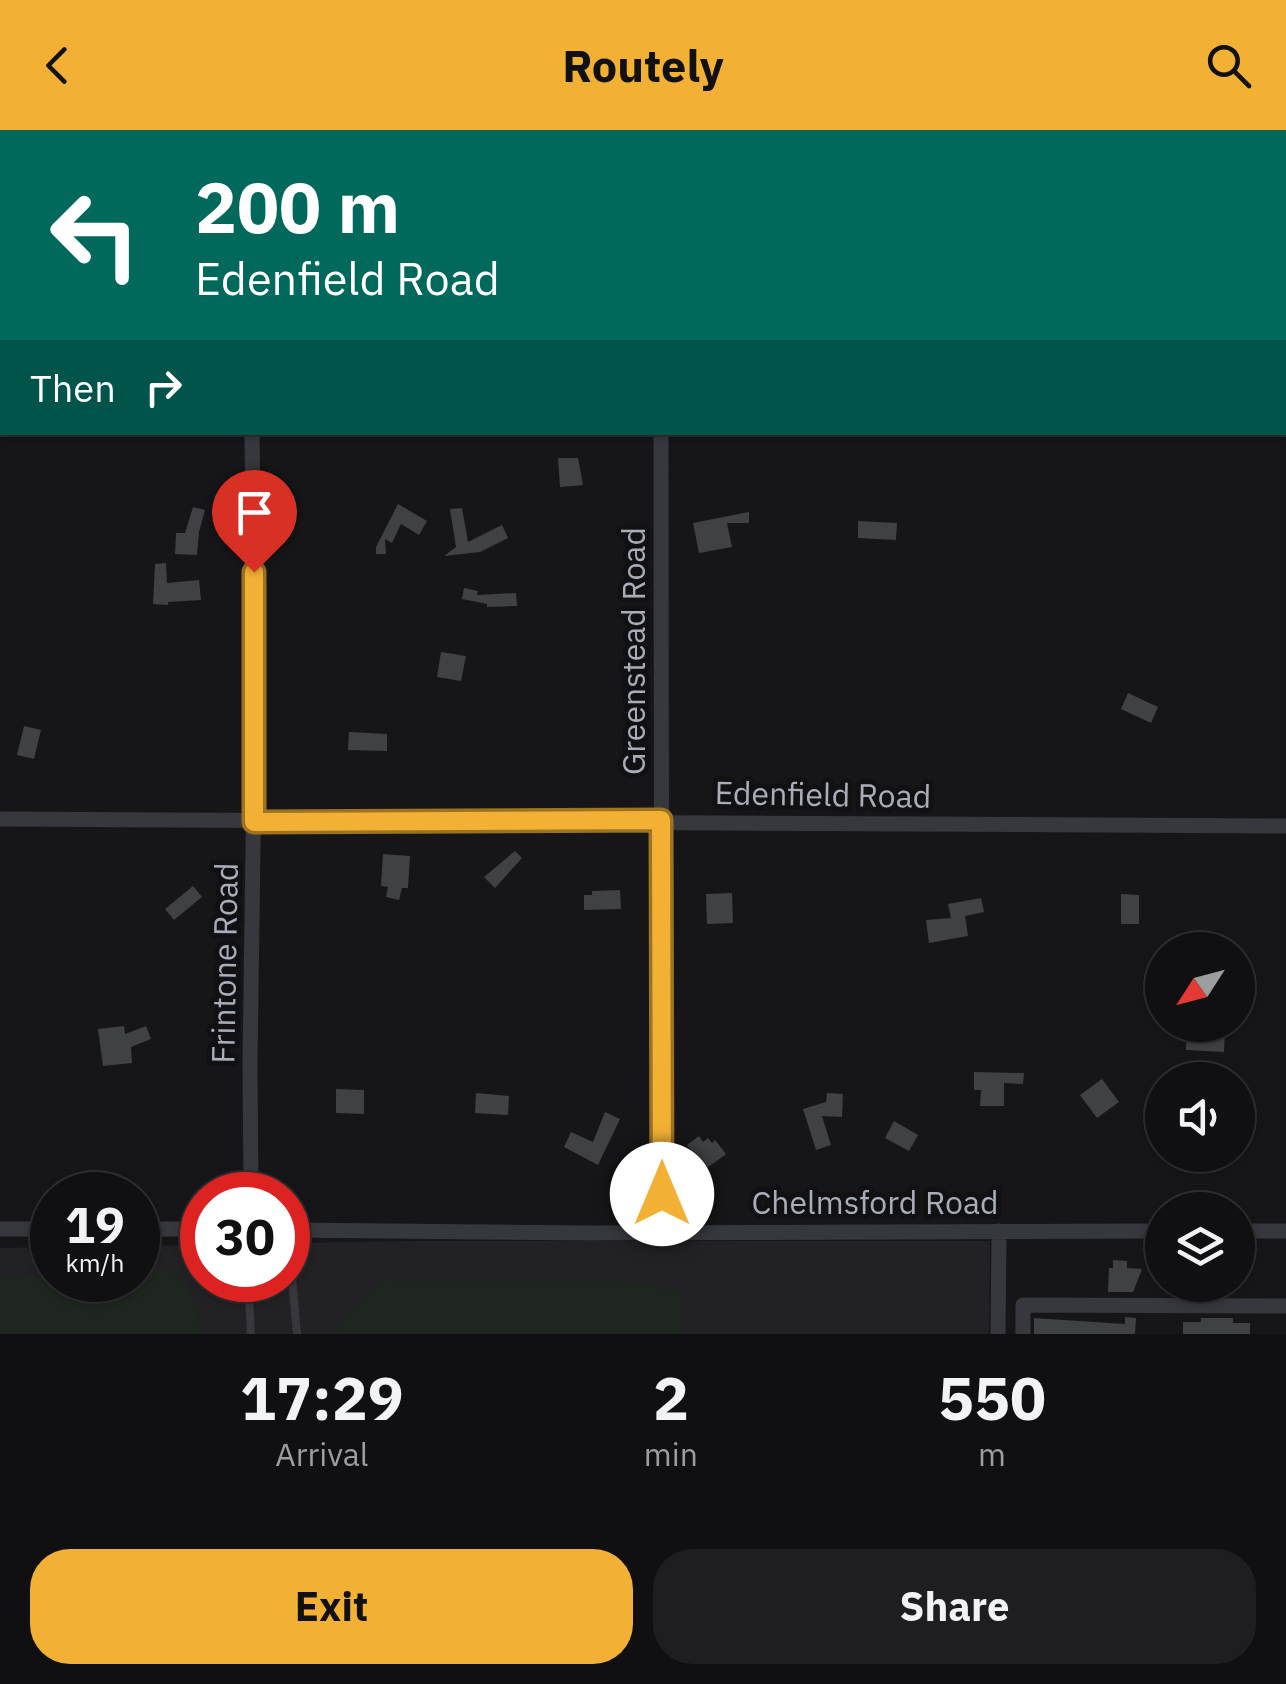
<!DOCTYPE html>
<style>
body{margin:0;font-family:"IBM Plex Sans",sans-serif;background:#1e1e20;color:#f1f3f6;height:100vh;display:flex;flex-direction:column;font-size:38px;white-space:nowrap}
*{box-sizing:border-box;margin:0}
p{font-size:32px;color:#9c9d9f}
.icon{flex:none;width:55px;height:55px;fill:none;stroke:currentColor;stroke-width:2;stroke-linecap:round;stroke-linejoin:round}
.map{position:relative;height:1204px;overflow:hidden}
.side{display:flex;flex-direction:column;background:#101012;flex:1}
.side>*{flex:none}
.guide{position:absolute;left:0px;top:0px;width:1288px;height:305px;box-shadow:0 2px 8px #0004,0 0 0 2px #303032;background:#00695c;color:#fff;overflow:hidden}
.needle{width:65px;rotate:234deg}
.controls{position:absolute;left:1145px;top:802px;display:grid;gap:20px}
.controls a{display:grid;place-items:center;width:110px;height:110px;border-radius:50%;background:#101012;box-shadow:0 2px 8px #0004,0 0 0 2px #303032;font-size:50px}
.speed{position:absolute;left:30px;top:1042px;display:flex;gap:20px;font-size:50px;font-weight:700;text-align:center}
.speed>*{display:grid;place-content:center;width:130px;height:130px;border-radius:50%;background:#101012;box-shadow:0 2px 8px #0004,0 0 0 2px #303032;line-height:1}
.speed small{font-size:25px;font-weight:400}
.speed .limit{border:15px solid #d22;background:#fff;color:#111}
.pin{position:absolute;display:grid;place-items:center;width:85px;height:85px;color:#fff;margin:-102px -42px;border-radius:50% 50% 50% 0;rotate:-45deg;box-shadow:0 0 10px #0007}
.pin .icon{rotate:45deg}
.me{position:absolute;width:110px;margin:-55px;rotate:0deg;stroke-linejoin:round;filter:drop-shadow(0 0 8px #0008)}
.turn{display:flex;align-items:center;gap:35px;height:210px;padding:0 30px;font-size:45px}
.turn .icon{width:130px;height:130px;stroke-width:2.5}
.turn b{display:block;font-size:70px;line-height:85px}
.then{display:flex;align-items:center;height:95px;padding:0 30px;background:#0003;gap:20px;font-size:38px}
.eta{display:flex;justify-content:space-evenly;align-items:center;height:170px;text-align:center}
.eta b{font-size:60px;font-weight:700;line-height:70px}
.primary-button{display:flex;gap:20px;margin-top:auto;padding:20px 30px}
.primary-button a{flex:1;height:115px;border-radius:40px;background:#f2b134;color:#111;font-size:40px;font-weight:700;line-height:115px;text-align:center}
.primary-button a+a{background:#1e1e20;color:#f1f3f6}
header{display:flex;justify-content:space-between;align-items:center;height:130px;padding:0 30px;background:#f2b134;color:#111;font-size:45px;font-weight:700}
.map>svg:first-child{display:block}
</style>
<header><svg class="icon" aria-label="back" viewBox="0 0 24 24"><path d="M15 5l-7 7 7 7"/></svg>Routely<svg class="icon" aria-label="search" viewBox="0 0 24 24"><circle cx="10" cy="10" r="6"/><path d="M15 15l6 6"/></svg></header>
<div class="map">
<svg width="1286" height="1204" viewBox="0 0 1286 1204">
<rect width="100%" height="100%" fill="#161618"/>
<path fill="#222225" d="M413,1111h577l-1,93h-989v-86l52,-1v33h86v-34l64,-1v35h86v-37z"/>
<path fill="#1e261f" d="M164,1139c33,22 30,28 35,65h-199v-56l52,-2v4h86v-9z
M383,1150l238,1 59,11v42h-341l-1,-10z"/>
<path fill="#404145" d="M558,328h20l5,27 -23,2z
M398,374l29,17 -8,14 -18,-11 -9,19 -7,-4 1,15h-10v-7z
M193,377l12,3 -6,22 -2,23 -22,-1 1,-21h9z
M462,378l6,34 34,-17 6,13 -28,14 -36,4 12,-9 -6,-38z
M749,382v11h-22l5,24 -33,6 -6,-30z
M858,391l39,2 -1,17 -38,-2z
M166,433l1,20 32,-3 2,20 -33,2v3l-15,-1 2,-40z
M464,458l14,3 -1,4 39,-2 1,13 -30,1v-3l-25,-5z
M441,522l25,4 -5,25 -24,-4z
M1128,563l30,14 -7,16 -30,-14z
M24,596l17,4 -7,29 -17,-4z
M349,602l38,2v17l-39,-1z
M515,721l7,7 -27,30 -11,-11z
M383,724l27,2 -2,32h-6l-3,12 -13,-3 2,-10 -7,-1z
M193,756l9,11 -28,23 -9,-11z
M620,760l1,19 -37,1v-15h8v-4z
M732,763l1,30 -26,1 -1,-30z
M1121,764l18,1v29h-18z
M981,768l3,14 -19,4 3,20 -39,7 -3,-23 25,-2 -3,-14z
M124,896l1,8 21,-8 5,13 -20,8 1,16 -29,3 -5,-37z
M1187,896l38,1 -1,25 -38,-2z
M974,942l50,1 -1,11 -19,-1v23h-24l1,-16h-7z
M1102,949l17,23 -22,16 -17,-23z
M336,959l28,1v24l-28,-1z
M476,963l33,3 -1,19 -33,-2z
M827,963l16,1 -1,23 -20,-1 9,29 -15,5 -13,-41 23,-7z
M605,982l15,7 -22,46 -34,-18 7,-15 22,10z
M894,991l24,14 -9,16 -24,-13z
M699,1006l4,6 5,-4 4,5 3,-3 11,14 -20,15 -19,-24z
M1113,1130l14,1v7l15,1 -9,23h-25l1,-24h4z
M1125,1187l11,1 -1,16h-101v-16l91,6z
M1201,1188h32v5h17v11h-67v-12h18z"/>
<g fill="none" stroke-linecap="round" stroke-linejoin="round">
<path stroke="#37383d" stroke-width="8" d="M55,2v-2
M1285,37h1
M288,1100l9,104
M248,1150l3,54"/>
<path stroke="#37383d" stroke-width="15" d="M250,2v-2
M1069,2v-2
M0,285h2
M1285,288h1
M661,302l1,798
M0,689l1286,7
M251,1065l-1,-132 5,-358 -3,-273
M0,1099h52
M138,1099h64
M288,1100l300,3 574,-2
M1238,1101h48
M998,1204l1,-103
M1023,1204v-29l263,1"/>
</g>
<g fill="none" stroke-linecap="round" stroke-linejoin="round">
<defs>
<path id="route" d="M254,442v250l407,-2 1,374"/>
</defs>
<use href="#route" stroke="#9d7322" stroke-width="25"/>
<use href="#route" stroke="#f2b134" stroke-width="18"/>
</g>
<g text-anchor="middle" stroke-width="10" stroke-linejoin="round" paint-order="stroke">
<g font-size="32" fill="#a8adb8" stroke="#111113">
<text transform="translate(634 521) rotate(-90)" y="11">Greenstead Road</text>
<text transform="translate(823 665) rotate(1)" y="11">Edenfield Road</text>
<text transform="translate(225 833) rotate(-89)" y="11">Frintone Road</text>
<text x="875" y="1084">Chelmsford Road</text>
</g>
</g>
</svg>
<div class="controls">
<a><svg class="needle" viewBox="-14 -14 28 28"><path d="M0-13l5 13h-10z" fill="#e53935"/><path d="M0 13l5-13h-10z" fill="#9c9d9f"/></svg></a>
<a><svg class="icon" aria-label="sound" viewBox="0 0 24 24"><path d="M4 9h4l5-4v14l-5-4H4zM17 9q2 3 0 6"/></svg></a>
<a><svg class="icon" aria-label="layers" viewBox="0 0 24 24"><path d="M12 4l9 5-9 5-9-5zM3 14l9 5 9-5"/></svg></a>
</div>
<div class="speed"><div>19<small>km/h</small></div><div class="limit">30</div></div>
<div class="pin" style="left:254px;top:442px;background:#d93025"><svg class="icon" aria-label="arrive" viewBox="0 0 24 24"><path d="M6 21V4h12l-3 4 3 4H6"/></svg></div>
<svg class="me" style="left:662px;top:1064px" viewBox="-20 -20 40 40"><circle r="19" fill="#fff"/><path d="M0-13L10 11 0 6-10 11z" fill="#f2b134"/></svg>
<div class="guide">
<div class="turn"><svg class="icon" aria-label="left" viewBox="0 0 24 24"><path d="M17 20v-9H6M10 6l-5 5 5 5"/></svg><div><b>200 m</b>Edenfield Road</div></div>
<div class="then">Then<svg class="icon" aria-label="right" viewBox="0 0 24 24"><path d="M7 20v-9h11M14 6l5 5-5 5"/></svg></div>
</div>
</div>
<section class="side">
<div class="eta">
<div><b>17:29</b><p>Arrival</p></div>
<div><b>2</b><p>min</p></div>
<div><b>550</b><p>m</p></div>
</div>
<div class="primary-button"><a>Exit</a><a>Share</a></div>
</section>
